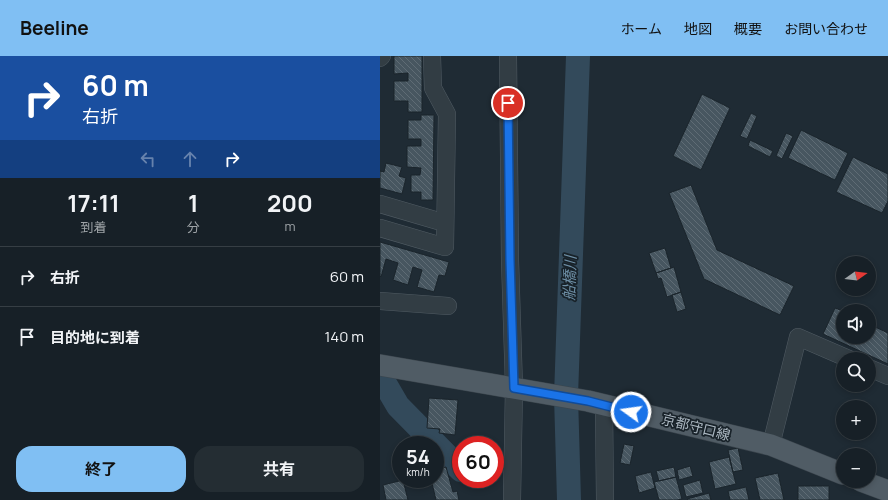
<!DOCTYPE html>
<html lang="ja">
<meta charset="utf-8">
<style>
body{margin:0;font-family:Manrope,"Noto Sans JP",sans-serif;background:#242d33;color:#f1f3f6;height:100vh;display:flex;flex-direction:column;font-size:15px;white-space:nowrap}
*{box-sizing:border-box;margin:0}
p{font-size:13px;color:#9ea3a7}
.icon{flex:none;width:22px;height:22px;fill:none;stroke:currentColor;stroke-width:2;stroke-linecap:round;stroke-linejoin:round}
.map{position:relative;flex:1;overflow:hidden}
.side{display:flex;flex-direction:column;background:#172027;width:380px}
.side>*{flex:none}
.guide{background:#1a4fa0;color:#fff;overflow:hidden}
.needle{width:26px;rotate:76deg}
.fabs{position:absolute;left:456px;top:200px;display:grid;gap:8px}
.fabs a{display:grid;place-items:center;width:40px;height:40px;border-radius:50%;background:#172027;box-shadow:0 2px 6px #0003,0 0 0 1px #363e44;font-size:20px}
.speed{position:absolute;left:12px;top:380px;display:flex;gap:8px;font-size:20px;font-weight:700;text-align:center}
.speed>*{display:grid;place-content:center;width:52px;height:52px;border-radius:50%;background:#172027;box-shadow:0 2px 6px #0003,0 0 0 1px #363e44;line-height:1}
.speed small{font-size:10px;font-weight:400}
.speed .limit{border:6px solid #d22;background:#fff;color:#111}
.pin{position:absolute;display:grid;place-items:center;width:34px;height:34px;color:#fff;margin:-17px;border:2px solid #fff;border-radius:50%;box-shadow:0 1px 4px #0007}
.me{position:absolute;width:44px;margin:-22px;rotate:284deg;stroke-linejoin:round;filter:drop-shadow(0 0 3px #0008)}
.turn{display:flex;align-items:center;gap:14px;height:84px;padding:0 16px;font-size:18px}
.turn .icon{width:52px;height:52px;stroke-width:2.5}
.turn b{display:block;font-size:28px;line-height:34px}
.lanes{display:flex;align-items:center;height:38px;padding:0 16px;background:#0003;justify-content:center;gap:20px;direction:ltr}
.lanes .off{opacity:.35}
.eta{display:flex;justify-content:space-evenly;align-items:center;height:68px;text-align:center}
.eta b{font-size:24px;font-weight:700;line-height:28px}
.primary-button{display:flex;gap:8px;margin-top:auto;padding:8px 16px}
.primary-button a{flex:1;height:46px;border-radius:16px;background:#80bff3;color:#111;font-size:16px;font-weight:700;line-height:46px;text-align:center}
.primary-button a+a{background:#242d33;color:#f1f3f6}
ul{padding:0;list-style:none}
li{display:flex;align-items:center;gap:12px;height:60px;padding:0 16px;border-top:1px solid #363e44}
li div{flex:1}
li b{display:block;font-size:15px}
li em{font-style:normal}
header{display:flex;align-items:center;gap:24px;box-sizing:border-box;height:56px;padding:0 20px;background:#80bff3;color:#111}
header strong{font-size:19px}
nav{display:flex;gap:22px;margin-inline-start:auto;font-size:14px}
main{display:flex;flex:1;min-height:0}
.map>svg:first-child{display:block}
</style>
<header>
<strong>Beeline</strong>
<nav><a>ホーム</a><a>地図</a><a>概要</a><a>お問い合わせ</a></nav>
</header>
<main>
<section class="side">
<div class="guide">
<div class="turn"><svg class="icon" aria-label="right" viewBox="0 0 24 24"><path d="M7 20v-9h11M14 6l5 5-5 5"/></svg><div><b>60 m</b>右折</div></div>
<div class="lanes"><svg class="icon off" aria-label="left" viewBox="0 0 24 24"><path d="M17 20v-9H6M10 6l-5 5 5 5"/></svg><svg class="icon off" aria-label="ahead" viewBox="0 0 24 24"><path d="M12 20V5M6 11l6-6 6 6"/></svg><svg class="icon" aria-label="right" viewBox="0 0 24 24"><path d="M7 20v-9h11M14 6l5 5-5 5"/></svg></div>
</div>
<div class="eta">
<div><b>17:11</b><p>到着</p></div>
<div><b>1</b><p>分</p></div>
<div><b>200</b><p>m</p></div>
</div>
<ul>
<li><svg class="icon" aria-label="right" viewBox="0 0 24 24"><path d="M7 20v-9h11M14 6l5 5-5 5"/></svg><div><b>右折</b></div><em>60 m</em></li>
<li><svg class="icon" aria-label="arrive" viewBox="0 0 24 24"><path d="M6 21V4h12l-3 4 3 4H6"/></svg><div><b>目的地に到着</b></div><em>140 m</em></li>
</ul>
<div class="primary-button"><a>終了</a><a>共有</a></div>
</section>
<div class="map">
<svg width="508" height="444" viewBox="0 0 508 444">
<defs>
<pattern id="building-back-hatch" width="6" height="6" patternUnits="userSpaceOnUse"><rect width="6" height="6" fill="#475660"/><path d="M-1 5l2 2M0 0l6 6M5-1l2 2" fill="none" stroke="#5f6c75"/></pattern>
</defs>
<rect width="100%" height="100%" fill="#1f2b34"/>
<g fill="none" stroke-linecap="round" stroke-linejoin="round">
<path stroke="#334a5b" stroke-width="24" d="M0,319l18,31 63,64
M189,444l-3,-104 12,-340"/>
</g>
<path fill="url(#building-back-hatch)" stroke="#1a242b" d="M14,0h28v56h-14v-11h-14v-20h14v-8l-14,1z
M322,38l28,14 -29,62 -28,-14z
M371,57l6,3 -10,23 -7,-3z
M41,59h13l-1,85h-12v-8h-10v-17h9l1,-7 -14,-1v-21h14v-7h-13v-19h13z
M421,74l47,23 -13,27 -47,-22z
M406,77l7,3 -11,23 -6,-3z
M370,84l23,11 -3,6 -22,-11z
M473,101l35,17v27l-6,12 -46,-21z
M6,107l16,4 -3,9 7,2 -4,16 -22,-6v-17l4,1z
M311,129l26,65 77,36 -14,29 -76,-36 -35,-86z
M0,186l69,20 -4,14 -6,-1 -5,17 -17,-5 5,-17 -9,-3 -5,18 -15,-5 5,-17 -12,-4 -5,18 -1,-1z
M285,192l6,20 -15,5 -7,-20z
M294,211l7,25 -14,5 -6,-19 -3,1 -2,-6z
M301,236l5,17 -9,3 -5,-17z
M455,252l8,3v26h26v-13l19,9v31l-65,-30z
M49,342l29,2 -3,35 -16,-2 1,-4 -13,-1z
M244,388l10,2 -4,19 -10,-2z
M358,392l5,22 -10,2 -5,-22z
M349,401l7,27 -21,5 -6,-27z
M310,410l3,10 -14,4 -2,-10z
M66,411l7,25 4,-1 2,9h-23l-5,-21h4v-9z
M294,411l2,10 -17,4 -3,-10z
M271,416l4,16 -16,5 -4,-17z
M398,417l6,27h-24l-5,-22z
M296,421l6,22 -5,1h-18l-5,-18z
M23,424l5,20h-22l-3,-15z
M320,424l3,13 -17,4 -3,-12z
M418,430h31v14h-31z
M366,431l3,13h-19l-2,-9z
M329,437l2,7h-23l-1,-1z"/>
<g fill="none" stroke-linecap="round" stroke-linejoin="round">
<defs>
<path id="minor" d="M128,0l2,204 4,127 -2,113
M0,2l2,-2
M0,148l65,19
M0,172l65,19 2,-133 -14,-26 -1,-32
M0,245l68,5
M489,312l19,8
M224,349l1,95
M391,389l27,-108 51,22"/>
<path id="major" d="M0,309l208,36 183,44 72,29
M481,425l27,10"/>
</defs>
<use href="#minor" stroke="#505b63" stroke-width="18"/>
<use href="#major" stroke="#3c464e" stroke-width="22"/>
<use href="#minor" stroke="#323d44" stroke-width="17"/>
<use href="#major" stroke="#505c65" stroke-width="21"/>
</g>
<g fill="none" stroke-linecap="round" stroke-linejoin="round">
<defs>
<path id="route" d="M128,47l2,157 4,128 74,13 43,11"/>
</defs>
<use href="#route" stroke="#114b97" stroke-width="10"/>
<use href="#route" stroke="#1a73e8" stroke-width="7"/>
</g>
<g text-anchor="middle" stroke-width="3.5" stroke-linejoin="round" paint-order="stroke">
<g font-size="14" fill="#acb8c2" stroke="#182229">
<text transform="translate(316 371) rotate(14)" y="5">京都守口線</text>
</g>
<g font-size="15" font-style="italic" fill="#6d8ea5" stroke="#182229">
<text transform="translate(190 222) rotate(-88)" y="5">船橋川</text>
</g>
</g>
</svg>
<div class="fabs">
<a><svg class="needle" viewBox="-14 -14 28 28"><path d="M0-13l5 13h-10z" fill="#e53935"/><path d="M0 13l5-13h-10z" fill="#9ea3a7"/></svg></a>
<a><svg class="icon" aria-label="sound" viewBox="0 0 24 24"><path d="M4 9h4l5-4v14l-5-4H4zM17 9q2 3 0 6"/></svg></a>
<a><svg class="icon" aria-label="search" viewBox="0 0 24 24"><circle cx="10" cy="10" r="6"/><path d="M15 15l6 6"/></svg></a>
<a>+</a>
<a>−</a>
</div>
<div class="speed"><div>54<small>km/h</small></div><div class="limit">60</div></div>
<div class="pin" style="left:128px;top:47px;background:#d93025"><svg class="icon" aria-label="arrive" viewBox="0 0 24 24"><path d="M6 21V4h12l-3 4 3 4H6"/></svg></div>
<svg class="me" style="left:251px;top:356px" viewBox="-20 -20 40 40"><circle r="17" fill="#1a73e8" stroke="#fff" stroke-width="3"/><path d="M0-11L8 9 0 5-8 9z" fill="#fff"/></svg>
</div>
</main>
